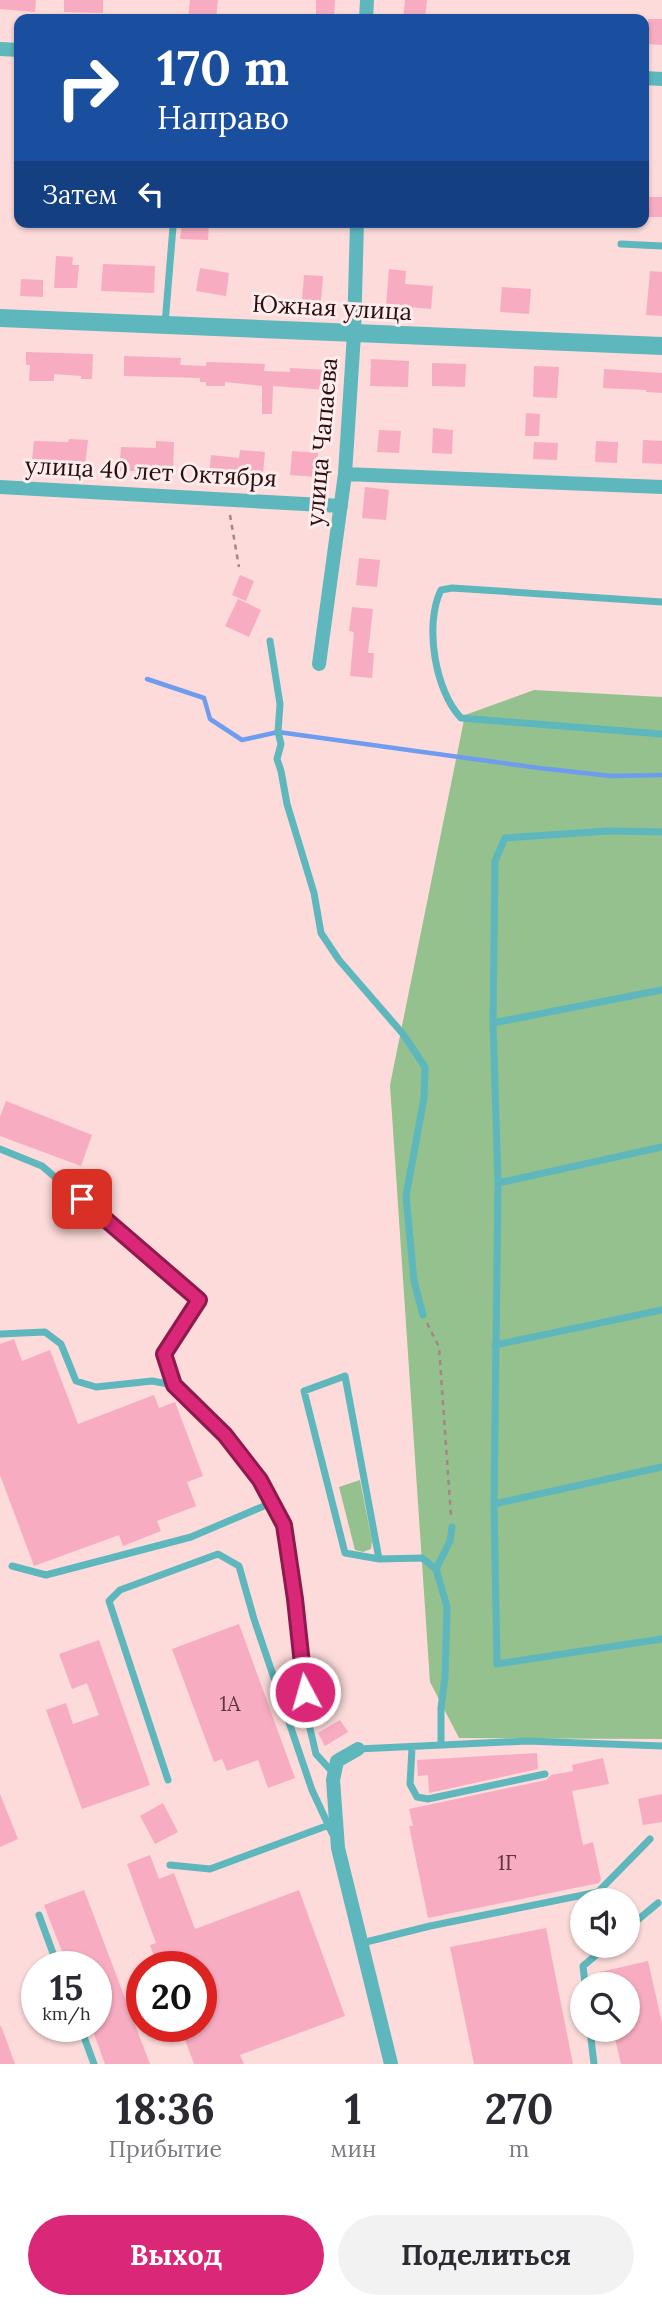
<!DOCTYPE html>
<html lang="ru">
<meta charset="utf-8">
<style>
body{margin:0;font-family:Lora,serif;background:#f2f2f3;color:#2b2b33;height:100vh;display:flex;flex-direction:column;font-size:26px;white-space:nowrap}
*{box-sizing:border-box;margin:0}
p{font-size:23px;color:#7c7c81}
.icon{flex:none;width:38px;height:38px;fill:none;stroke:currentColor;stroke-width:2;stroke-linecap:round;stroke-linejoin:round}
.map{position:relative;height:2064px;overflow:hidden}
.sheet{display:flex;flex-direction:column;background:#fff;flex:1}
.sheet>*{flex:none}
.top-card{position:absolute;left:14px;top:14px;width:635px;height:214px;border-radius:14px;box-shadow:0 2px 5px #0004;background:#1a4fa0;color:#fff;overflow:hidden}
.controls{position:absolute;left:570px;top:1888px;display:grid;gap:14px}
.controls a{display:grid;place-items:center;width:70px;height:70px;border-radius:50%;background:#fff;box-shadow:0 2px 5px #0004;font-size:35px}
.speed{position:absolute;left:21px;top:1951px;display:flex;gap:14px;font-size:35px;font-weight:700;text-align:center}
.speed>*{display:grid;place-content:center;width:91px;height:91px;border-radius:50%;background:#fff;box-shadow:0 2px 5px #0004;line-height:1}
.speed small{font-size:18px;font-weight:400}
.speed .limit{border:10px solid #d22;background:#fff;color:#111}
.pin{position:absolute;display:grid;place-items:center;width:60px;height:60px;color:#fff;margin:-30px;border-radius:14px;box-shadow:0 4px 10px #0006}
.me{position:absolute;width:77px;margin:-38px;rotate:354deg;stroke-linejoin:round;filter:drop-shadow(0 0 5px #0008)}
.turn{display:flex;align-items:center;gap:24px;height:147px;padding:0 28px;font-size:32px}
.turn .icon{width:91px;height:91px;stroke-width:2.5}
.turn b{display:block;font-size:49px;line-height:60px}
.then{display:flex;align-items:center;height:66px;padding:0 28px;background:#0003;gap:14px;font-size:26px}
.eta{display:flex;justify-content:space-evenly;align-items:center;height:119px;text-align:center}
.eta b{font-size:42px;font-weight:800;line-height:49px}
.cta{display:flex;gap:14px;margin-top:auto;padding:14px 28px}
.cta a{flex:1;height:80px;border-radius:42px;background:#db2777;color:#fff;font-size:28px;font-weight:800;line-height:80px;text-align:center}
.cta a+a{background:#f2f2f3;color:#2b2b33}
.map>svg:first-child{display:block}
</style>
<div class="map">
<svg width="662" height="2064" viewBox="0 0 662 2064">
<rect width="100%" height="100%" fill="#fcdbda"/>
<path fill="#94c18d" d="M534,690l128,7v1042l-203,-1 -29,-56 -40,-597 75,-370z
M360,1480l12,61 -1,8 -8,3 -8,-2 -16,-63z"/>
<g fill="none" stroke-linecap="round" stroke-linejoin="round">
<path stroke="#6e9cef" stroke-width="4.5" d="M147,679l57,19 6,21 32,21 36,-8 261,36 72,8 51,-1"/>
</g>
<path fill="#f7acc1" d="M0,0h36l-1,12 -35,-3z
M64,0h39v13l-39,-1z
M190,0h28l-2,19h-28z
M316,0h19l-1,19h-18z
M405,0h22l-2,19h-22z
M648,19h14v26l-15,-1z
M645,197h17v20h-18z
M182,222h27l-1,18 -28,-1z
M56,256l17,1 -1,8h7l-2,23h-23z
M103,264l52,2 -1,27 -53,-2z
M200,268l29,5 -3,23 -30,-5z
M389,269l17,2 -1,13 28,2 -2,23 -45,-4z
M650,271l12,1v44l-16,-1z
M304,275l19,1 -2,25 -19,-1z
M21,279l22,1v17l-23,-1z
M502,287l29,2 -2,25 -29,-2z
M26,352l67,2 -1,25h-11v-3l-27,-2v7h-25l1,-16h-4z
M124,356l57,2 -1,7 26,1v-4l35,1 24,1 -1,7 26,1v-4l37,2 -1,20 -53,-4 -1,28h-10v-28l-37,-4v4h-19v-4h-6v-4l-76,-2z
M371,359l38,2 -1,26 -38,-1z
M432,363l34,1 -1,23 -33,-1z
M534,366l25,1 -2,31 -24,-1z
M604,369l58,4v20l-16,-1v-2l-43,-2z
M526,413l14,1 -1,22h-14z
M433,428l20,2 -1,24 -20,-1z
M379,430l22,1 -2,22 -22,-1z
M69,439l19,1 -3,26 -19,-1v-4h-34l2,-20 34,1z
M643,440l19,1v23l-20,-1z
M156,441l18,1 -1,29h-54l2,-24 35,1z
M596,441l22,1 -1,21 -22,-1z
M534,442l24,1 -1,17 -24,-1z
M240,450l25,2 -2,21 -34,-3 -1,7 -19,-2 2,-20 28,3z
M292,451l26,2 -2,24 -26,-2z
M365,487l24,3 -3,30 -24,-2z
M359,558l21,2 -3,27 -21,-2z
M240,575l14,6 -8,20 -14,-6z
M238,599l23,11 -12,27 -24,-11z
M352,607l21,2 -5,44h6l-2,25 -22,-2 4,-44 -5,-1z
M6,1101l86,34 -11,31 -81,-30v-19z
M14,1339l8,22 28,-11 28,74 76,-29 5,13 16,-6 28,74 -16,6 9,24 -39,15 4,10 -38,15 -4,-11 -85,31 -34,-91v-131z
M239,1624l56,154 -27,10 -10,-28 -31,11 -5,-12 -8,3 -42,-113z
M99,1640l51,145 -68,24 -36,-99 20,-7 7,21 26,-9 -12,-32 -15,6 -13,-35z
M340,1720l8,12 -23,14 -7,-13z
M537,1753l1,16 -109,24 -1,-18 -10,1 -1,-16z
M603,1758l6,26 -37,7 11,54 10,-3 8,38 -2,3 -171,35 -19,-92h4l-4,-17 137,-29 5,-5 22,-4 -1,-6z
M0,1794l18,45 -18,8z
M662,1794v28l-19,3 -5,-26z
M163,1803l15,29 -23,12 -15,-28z
M150,1855l9,24 15,-6 21,56 104,-39 46,126 -105,39 4,9h-50l-14,-38h21v-59h-43l-8,-22 6,-2 -29,-79z
M84,1890l66,174h-45l-14,-38h5v-59h-28l-24,-62z
M546,1928l27,136h-99l-24,-117z
M648,1961l14,62v41h-41l-8,-34h15v-46h-25l-3,-12z
M0,2026h1l14,38h-15z"/>
<g fill="none" stroke-linecap="round" stroke-linejoin="round">
<path stroke="#a58686" stroke-width="2.5" stroke-dasharray="5 5" stroke-linecap="butt" d="M230,515l9,52
M427,1323l12,24 12,169"/>
<path stroke="#5db7bc" stroke-width="7" d="M621,244l41,2
M165,324l8,-97
M662,602l-210,-14 -11,2c-17,34 -6,101 20,128l201,16
M270,641l10,63 -2,28 3,12 -4,15 4,12 6,33 27,89 7,40 18,27 64,74 22,33 -1,31 -18,98 8,85 9,34
M662,832l-54,-1 -103,7 -10,23 -2,162 5,160 -4,321 3,160 165,-25
M493,1023l169,-33
M0,1149l42,17 157,134 -35,54 10,31
M498,1183l164,-36
M0,1334l45,-2 16,12 15,37 20,6 56,-6 22,4 51,50 35,45 11,23
M495,1345l167,-35
M494,1504l168,-37
M379,1559l-34,-183 -41,15 41,162 34,6 43,-1 14,11
M12,1566l34,9 145,-38 80,-34 13,22 11,74 12,117 9,38 18,20
M441,1745v-37l4,-31 2,-70 -11,-38 14,-28 2,-14
M412,1748l-2,36 7,13 11,2 117,-25
M358,1749l169,-8 135,5
M168,1780l-59,-179 11,-11 98,-36 21,12 15,53 58,171 20,43
M170,1865l40,4 119,-44
M39,1915l19,52
M628,1928l30,-25
M362,1943l68,-17 168,-34 52,-53
M585,1984l-2,-18 24,-20
M80,2026l14,38
M590,2030l4,34"/>
<path stroke="#5db7bc" stroke-width="14" d="M366,19l1,-19
M0,49l19,1
M644,78l18,1
M345,474l317,13
M0,487l341,19
M319,664l26,-190 9,-140 3,-112
M358,1749l-21,12 -4,19 5,68 53,216"/>
<path stroke="#5db7bc" stroke-width="18" d="M0,318l662,28"/>
</g>
<g fill="none" stroke-linecap="round" stroke-linejoin="round">
<defs>
<path id="route" d="M82,1199l117,101 -35,54 10,31 51,50 35,45 24,45 11,74 10,93"/>
</defs>
<use href="#route" stroke="#8e194d" stroke-width="18"/>
<use href="#route" stroke="#db2777" stroke-width="12"/>
</g>
<g text-anchor="middle" stroke-width="6" stroke-linejoin="round" paint-order="stroke">
<g font-size="21" fill="#5e373c">
<text x="230" y="1711">1А</text>
<text x="507" y="1870">1Г</text>
</g>
<g font-size="24" fill="#2b1010" stroke="#feedec">
<text transform="translate(332 308) rotate(3)" y="8">Южная улица</text>
<text transform="translate(322 442) rotate(-85)" y="8">улица Чапаева</text>
<text transform="translate(151 472) rotate(3)" y="8">улица 40 лет Октября</text>
</g>
</g>
</svg>
<div class="controls">
<a><svg class="icon" aria-label="sound" viewBox="0 0 24 24"><path d="M4 9h4l5-4v14l-5-4H4zM17 9q2 3 0 6"/></svg></a>
<a><svg class="icon" aria-label="search" viewBox="0 0 24 24"><circle cx="10" cy="10" r="6"/><path d="M15 15l6 6"/></svg></a>
</div>
<div class="speed"><div>15<small>km/h</small></div><div class="limit">20</div></div>
<div class="pin" style="left:82px;top:1199px;background:#d93025"><svg class="icon" aria-label="arrive" viewBox="0 0 24 24"><path d="M6 21V4h12l-3 4 3 4H6"/></svg></div>
<svg class="me" style="left:305px;top:1692px" viewBox="-20 -20 40 40"><circle r="17" fill="#db2777" stroke="#fff" stroke-width="3"/><path d="M0-11L8 9 0 5-8 9z" fill="#fff"/></svg>
<div class="top-card">
<div class="turn"><svg class="icon" aria-label="right" viewBox="0 0 24 24"><path d="M7 20v-9h11M14 6l5 5-5 5"/></svg><div><b>170 m</b>Направо</div></div>
<div class="then">Затем<svg class="icon" aria-label="left" viewBox="0 0 24 24"><path d="M17 20v-9H6M10 6l-5 5 5 5"/></svg></div>
</div>
</div>
<section class="sheet">
<div class="eta">
<div><b>18:36</b><p>Прибытие</p></div>
<div><b>1</b><p>мин</p></div>
<div><b>270</b><p>m</p></div>
</div>
<div class="cta"><a>Выход</a><a>Поделиться</a></div>
</section>
